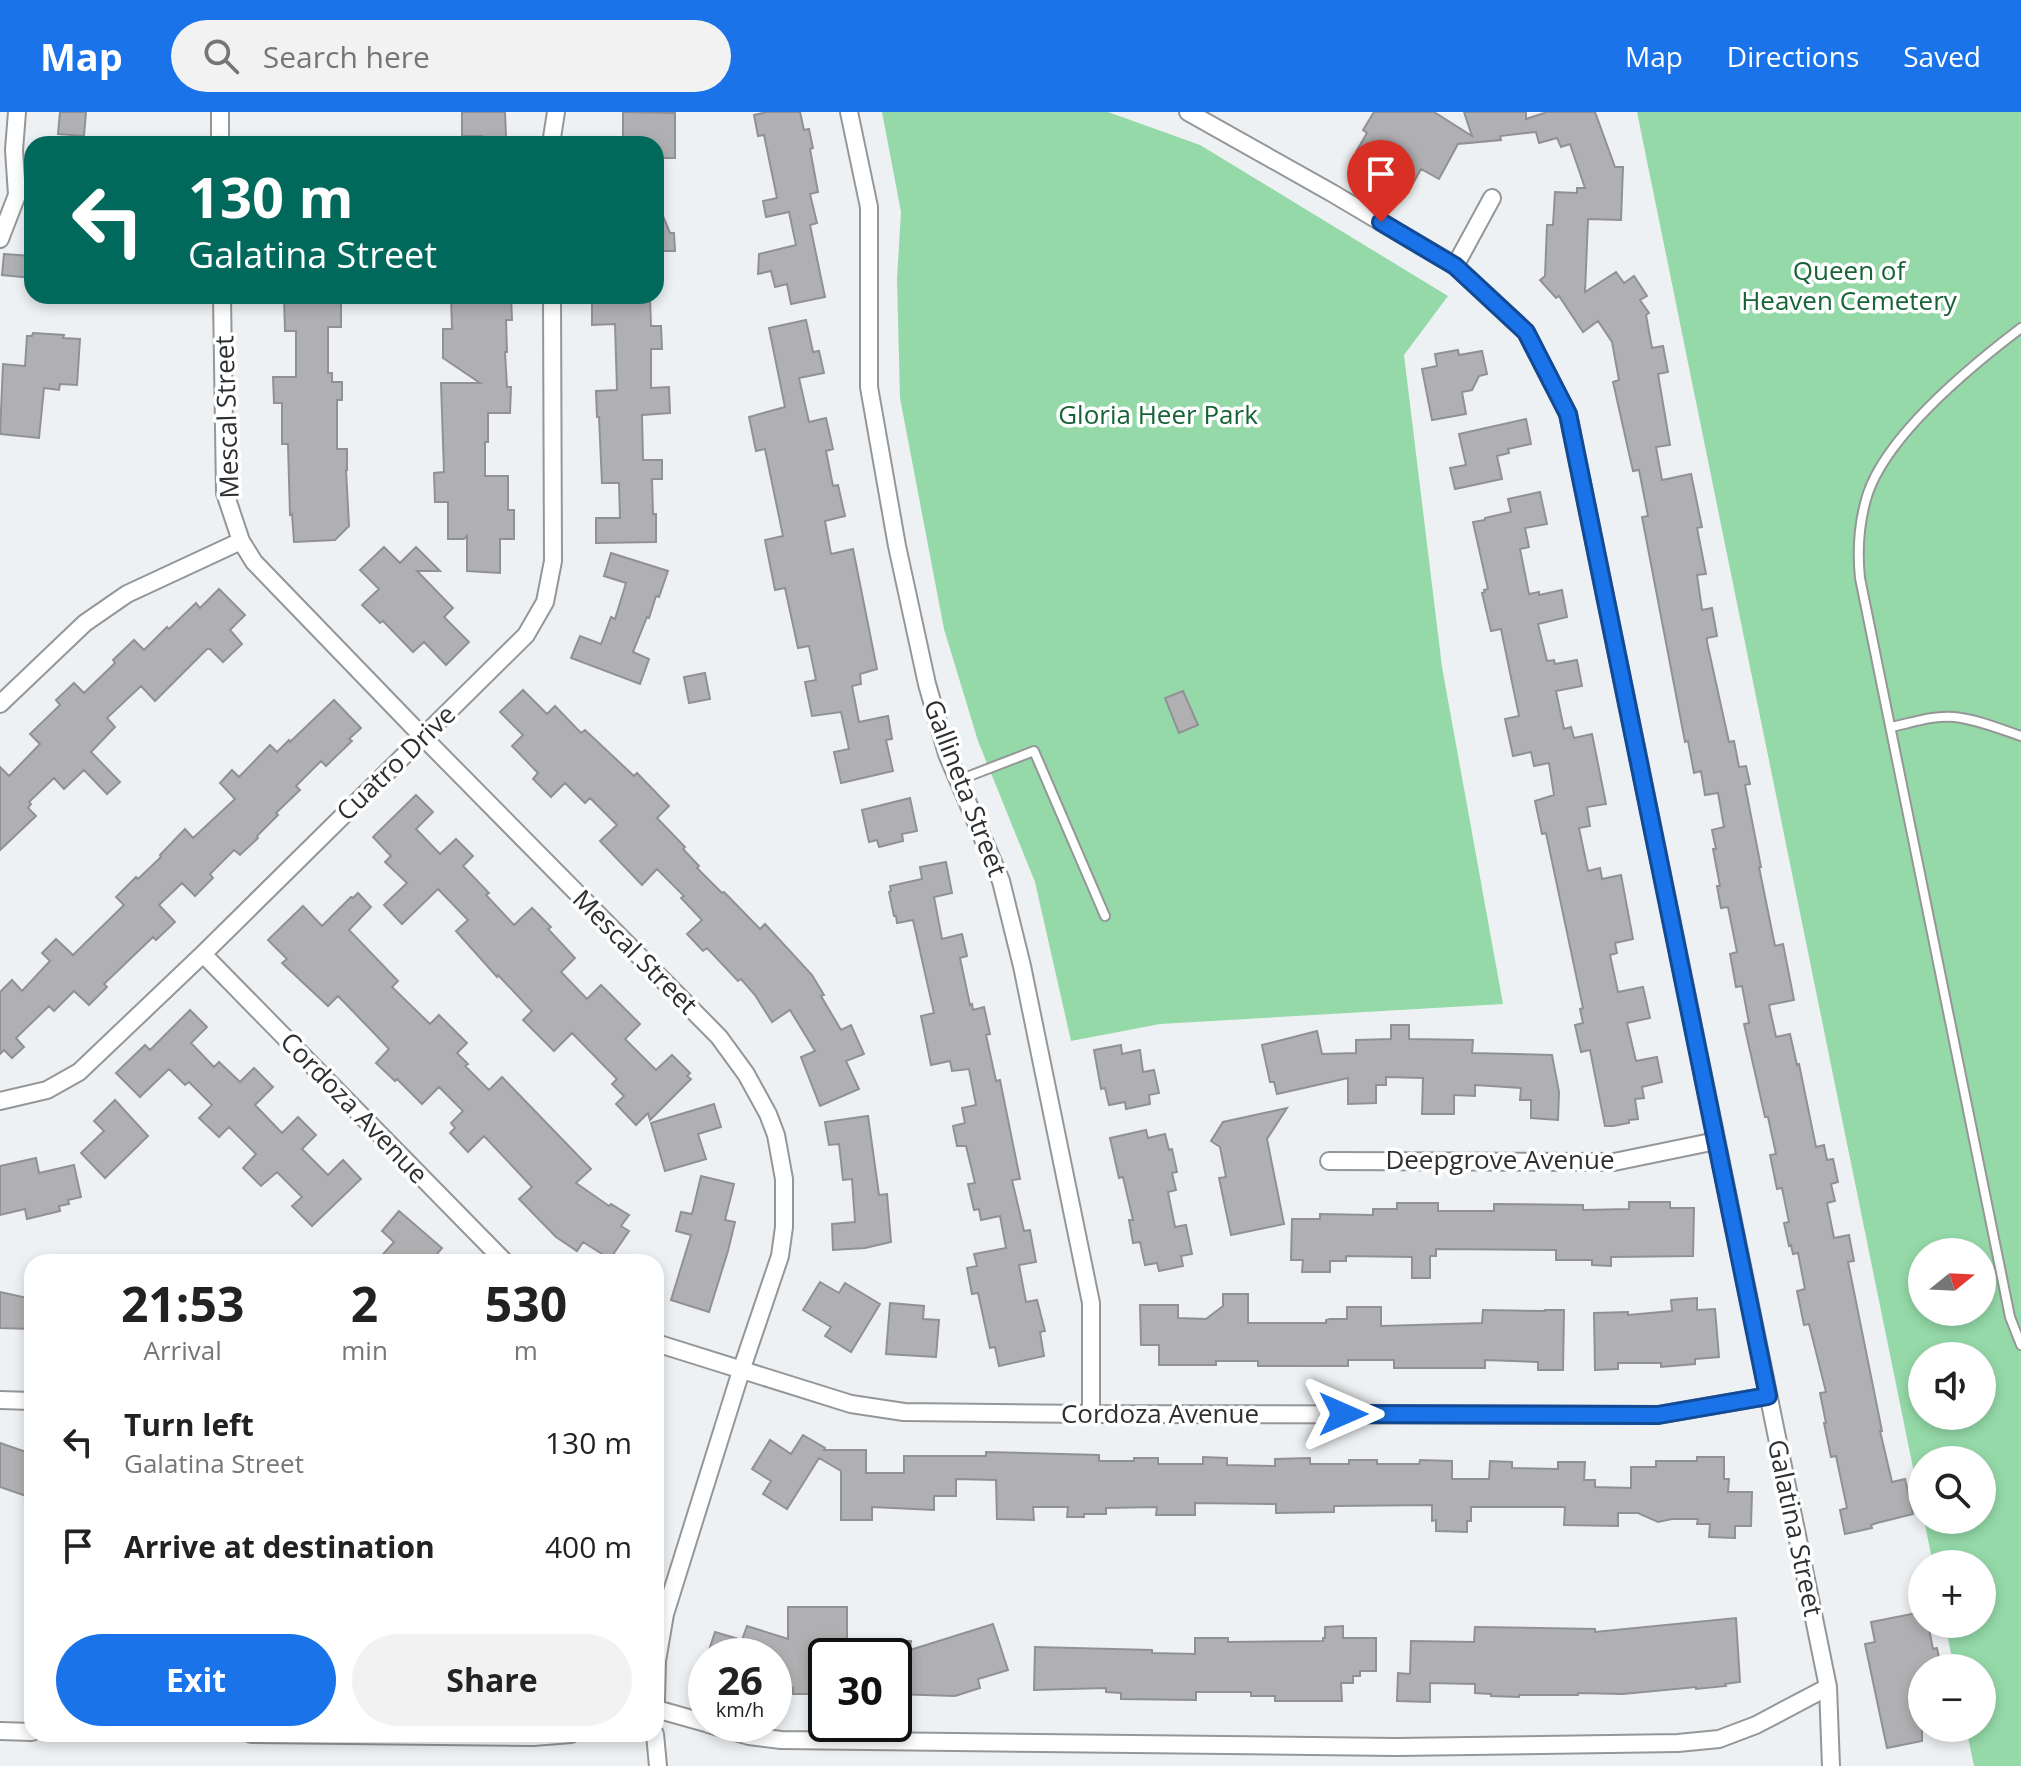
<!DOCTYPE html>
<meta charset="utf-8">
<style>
body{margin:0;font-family:"Open Sans",sans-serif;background:#f2f2f2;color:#222;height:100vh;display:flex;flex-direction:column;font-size:30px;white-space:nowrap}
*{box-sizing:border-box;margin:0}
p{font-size:26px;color:#767676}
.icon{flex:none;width:44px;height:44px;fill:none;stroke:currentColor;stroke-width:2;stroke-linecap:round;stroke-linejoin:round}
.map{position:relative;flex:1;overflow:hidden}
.details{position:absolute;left:24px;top:1142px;width:640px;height:488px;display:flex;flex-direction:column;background:#fff;border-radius:24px;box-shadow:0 4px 12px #0003}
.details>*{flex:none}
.top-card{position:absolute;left:24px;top:24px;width:640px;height:168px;border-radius:24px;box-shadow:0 4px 12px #0003;background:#00695c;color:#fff;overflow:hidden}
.needle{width:52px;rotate:72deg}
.controls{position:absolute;left:1908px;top:1126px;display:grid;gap:16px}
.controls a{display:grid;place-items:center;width:88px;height:88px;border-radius:50%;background:#fff;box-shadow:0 4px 12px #0003;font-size:40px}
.speed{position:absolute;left:688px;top:1526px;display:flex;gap:16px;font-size:40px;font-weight:700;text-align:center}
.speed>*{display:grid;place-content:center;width:104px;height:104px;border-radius:50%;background:#fff;box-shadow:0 4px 12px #0003;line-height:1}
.speed small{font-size:20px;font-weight:400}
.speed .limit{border:4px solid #111;border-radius:12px;background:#fff;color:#111}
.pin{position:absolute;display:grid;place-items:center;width:68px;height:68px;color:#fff;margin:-82px -34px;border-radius:50% 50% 50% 0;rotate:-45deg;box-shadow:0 0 8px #0007}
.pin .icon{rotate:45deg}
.me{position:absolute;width:88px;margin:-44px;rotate:90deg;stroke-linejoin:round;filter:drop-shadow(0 0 6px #0008)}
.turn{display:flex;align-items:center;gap:28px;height:168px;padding:0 32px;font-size:36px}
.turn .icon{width:104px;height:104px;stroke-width:2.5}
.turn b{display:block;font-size:56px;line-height:68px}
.eta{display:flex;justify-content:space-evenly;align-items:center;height:136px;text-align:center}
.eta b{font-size:48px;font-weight:700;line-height:56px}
.action{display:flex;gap:16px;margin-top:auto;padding:16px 32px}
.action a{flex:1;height:92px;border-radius:48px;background:#1a73e8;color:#fff;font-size:32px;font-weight:700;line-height:92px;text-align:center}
.action a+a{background:#f2f2f2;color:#222}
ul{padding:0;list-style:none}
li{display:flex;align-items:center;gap:24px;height:104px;padding:0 32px}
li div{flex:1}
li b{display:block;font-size:30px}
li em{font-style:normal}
header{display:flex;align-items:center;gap:48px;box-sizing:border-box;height:112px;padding:0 40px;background:#1a73e8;color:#fff}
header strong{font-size:38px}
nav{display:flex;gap:44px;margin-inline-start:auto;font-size:28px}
.search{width:560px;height:72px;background:#f2f2f2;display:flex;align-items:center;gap:20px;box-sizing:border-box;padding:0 28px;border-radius:44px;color:#767676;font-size:30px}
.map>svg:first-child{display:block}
</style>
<header>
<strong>Map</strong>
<div class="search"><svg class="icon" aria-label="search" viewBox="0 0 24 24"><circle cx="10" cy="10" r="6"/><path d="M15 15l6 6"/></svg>Search here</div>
<nav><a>Map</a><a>Directions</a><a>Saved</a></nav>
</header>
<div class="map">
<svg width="2021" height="1654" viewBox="0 0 2021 1654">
<rect width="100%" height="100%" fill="#eef1f3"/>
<path fill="#95d9a8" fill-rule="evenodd" d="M882,0h226l92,33 248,151 -44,59 38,312 61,337 -343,20 -89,17 -36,-159 -57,-141 -34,-112 -44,-231 -3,-119 4,-67z
M1637,0h384v1654h-47l-8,-38h16v-60h-28l-9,-44h37v-60h-49l-9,-44h58v-60h-60v52zM1922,1140h60v60h-60zM1922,1244h60v60h-60z"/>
<path fill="#b0b0b3" stroke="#919194" stroke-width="2" d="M60,0h26l-2,24 -26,-2z
M462,0h43l1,25 -24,1v-2h-20z
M623,0l52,1v45h-19v-14h-33z
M767,0h33l4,18 5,-1 4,19 -3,1 8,43 -8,2 7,29 -7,2 15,72 -34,7 -4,-20 -12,3 -4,-16 -13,3 1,-20 37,-9 -7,-33 -23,5 -3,-16 14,-3 -13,-63 -6,1 -4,-21z
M1374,0h60l38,24 -8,-24h62v7l21,-7h48l20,55h8l-2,53 -33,-1 -3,73 31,-20 8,11 10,-7 13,20 -7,4 9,13 -3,2 6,33 11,-2 5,26 -10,2 12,71 -14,2 6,33 29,-6 11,53 -5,1 9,46 -9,1 5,35 10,-2 5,28 -10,2v4l22,100 5,-1 5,26 7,-1 4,18 -5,1 16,82h-2l16,79 8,-2 11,56 -25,5 7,32 14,-3 7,31 2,-1 17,83 8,-2 3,15 6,-1 5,23 -7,2 4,17 -8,2 7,35 15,-3 5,26 -6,1 34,169h-2l12,51 13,-3 8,35 -36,9 -6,2 1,3 -27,6 -5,-24 7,-2 -11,-52 -5,1 -7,-34h2l-6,-30 6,-1 -17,-68 -5,1 -7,-34 8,-2 -7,-36 -5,1 -2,-9 -2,1 -5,-23 5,-1 -7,-34 -5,1 -7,-34 6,-1 -8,-37h-3l-21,-93 5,-1 -7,-37 -6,1 -6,-33 7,-2 -9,-45 -7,1 -4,-22h3l-7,-37h3l-4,-19 12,-3 -6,-34 -13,2 -4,-24 -7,2 -6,-32 -3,1 -43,-225 6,-1 -9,-46 -6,1 -20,-89 6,-2 -7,-38 -14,-21 -15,11 -24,-36 -3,2 -16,-18 5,-4 2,-51h6l2,-33 22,1v-5h8l-15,-44 -9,3 -4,-9 -18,5 -3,-11 -36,4 1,4 -43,4 -19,35 -18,-10 -9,16 -56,-33 11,-19 -4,-3z
M656,87l14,34h4l1,18h-19z
M4,142l28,2v22l-30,-3z
M284,184h57v31h-13v46h4v9h10v18h-5v49h10v21h-1l3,56 -14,14 -41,2 -2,-28 -2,1 -2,-71h-6v-41h-8l-1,-26h23v-46h-11z
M451,184h60l1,24h-6l1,32h-2l2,35h4l-1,26h-22v29h-3v34h23v34h6v29h-14v34l-33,-2v-35l-3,3h-16v-37h-13l-1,-29 10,-1 -3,-89h39l-37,-25v-29h9z
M592,186l58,1 1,27h10l1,23h-11v39l18,-1 1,26 -28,2 1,45h19v19h-10l1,35h3v28l-60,1v-25h24l-1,-35h-17l-3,-66h-2l-1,-26 21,-1 -2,-66 -23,1z
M806,208l7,32 6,-1 5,22 -25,5 10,44 17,-4 7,31 -7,2 7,35 5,-1 7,31 -20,5 6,33 22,-5 24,120 -17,5 1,10 -9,2 7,36 29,-6 4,23 -6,1 7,31 -52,12 -7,-31 15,-3 -8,-37 -29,4 -7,-34 11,-2 -7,-34 -11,2 -13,-60 -10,2 -10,-50 18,-4 -18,-87 -9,2 -7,-34 36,-10 -16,-79z
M33,221l31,2 -1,3 17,1 -3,46 -17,-1 -1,6 -15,-2 -5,50 -39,-4 3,-70 22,2 2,-30h5z
M1458,238l1,5 23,-4 5,23 -8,2 -7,14 -10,2 4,22 -34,6 -10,-51 15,-3 -2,-12z
M1526,307l5,25 -23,5 1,4 -12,3 5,23 -47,10 -5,-21 16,-3 -7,-31z
M1540,380l7,32 -22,4 4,19 -9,2 9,45 10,-2v3l23,-5 5,27 -29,7 9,37 7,-1 1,4 22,-4 5,26 -26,5 8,38 7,-2 3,11 18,-4 14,70 -19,3 3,19 -11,2 9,43 12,-3 2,11 19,-4 12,64 -18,4 2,10 -7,2 8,37 25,-5 7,31 -23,5 9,38 21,-4 5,25 -20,5 2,11 -9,1 3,20 -9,1v3l-16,3h-8l-15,-76 -9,2 -6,-27 8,-2 -3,-14 3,-1 -37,-175 -4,1 -7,-33 19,-6 -5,-32 -15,3 -3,-14 -18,4 -8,-37 14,-3 -18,-87 -10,2 -9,-38 3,-1 -1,-2 4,-1 -15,-67 12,-2v-2l26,-6 -3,-13z
M384,435l16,16 16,-16 24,24h-23l36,37 -9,9 25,25 -23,23 -22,-23 -11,10 -30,-31 -3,2 -18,-18 17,-16 -19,-19z
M611,441l57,18 -9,26 -3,-1 -7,22 -2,-1 -14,35 16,7 -9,25 -69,-26 9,-22 21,8 10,-27 4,2 11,-36 -22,-7z
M219,477l26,26 -15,15 12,14 -19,18 -13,-13h-3l-52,52 -14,-15 -34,32 8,9 -24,25 29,30 -13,12 -23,-24 -20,19 -10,-11 -25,24 2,2 -3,4 8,8 -36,34v-83l9,9 31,-32 -10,-10 30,-29 -4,-5 18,-17 10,10 31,-30 -2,-3 21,-20 10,10 23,-23 2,2 27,-26 4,5z
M705,561l5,26 -21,4 -5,-26z
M523,578l24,24 8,-8 26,27 4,-3 49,46 3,-3 32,33 -12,12 28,29 -2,2 16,17 -2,2 25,25 2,-1 36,37 5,-5 47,51 12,20 -3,1 20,34 10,-5 13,29 -18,7 13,28 -39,17 -19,-49 14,-6 -25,-41 -18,12 -17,-27 -14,-16 -3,2 -31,-33 -4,3 -16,-17 15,-14 -21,-22 3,-2 -27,-27 -15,16 -42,-44 17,-16 -27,-27 -5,5 -20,-20 -14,14 -18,-18 5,-6 -26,-27 11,-11 -23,-23z
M1183,579l15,34 -19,8 -14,-35z
M334,588l27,28 -12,11 3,2 -26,25 -5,-5 -25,25 4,4 -24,23 2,2 -21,21 1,2 -18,17 -6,-5 -24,24 3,4 -18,18 -13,-13 -23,22 16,17 -19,18 -3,-3 -49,47 3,3 -18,18 -15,-14 -20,20 -5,-5 -33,32 8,9 -12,11 -8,-8 -4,4v-62l12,-12 10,11 28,-30 -8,-8 14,-14 17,16 51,-50 -8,-8 20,-20 2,2 23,-22 -1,-2 25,-26 8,9 42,-39 -15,-16 12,-13 7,7 31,-32 7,7 12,-12 1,2z
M416,683l17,17 -17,17 24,25 16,-15 17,17 -10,10 26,27 -3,2 28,30 18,-17 19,19 -3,2 27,29 -14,14 26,27 14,-14 39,39 -15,15 31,31 16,-15 18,18 -3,3 4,3 -41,41 -2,-7 -12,12 -20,-21 8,-8 -12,-12 5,-5 -45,-46 -18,18 -31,-31 9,-9 -34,-36 -1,2 -41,-46 12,-11 -30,-31 -36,35 -18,-19 23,-22 -22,-21 6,-6 -18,-19z
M910,686l7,33 -15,3 1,7 -24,6 -2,-7 -8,2 -7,-32z
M946,750l6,31 -18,4 8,42 20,-5 5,22 -7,2 10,47 2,-1 1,6 11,-3 6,27 -4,1 10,46 4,-1 20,99 -8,1 12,51 6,-1 6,32 -17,3 7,37 11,-2 8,31 -5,1 4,24 -45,10 -4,-19 -5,1 -12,-55 -6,1 -5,-26 10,-2 -3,-12 32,-6 -6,-32 -19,4 -2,-11 -5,1 -6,-26 7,-1 -9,-37h-9l-4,-20 12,-3 -3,-15 14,-3 -7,-36 -17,2 -2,-10 -19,4 -10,-49 13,-3 -21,-93 -16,3 -1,-7h-2l-5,-24 2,-1 -1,-5 32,-7 -2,-12z
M358,781l13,14 -22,23 49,51 -6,6 38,37 9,-9 28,28 -10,10 11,11 -3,2 24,24 13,-13 89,92 -15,14 33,23 2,-2 18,11 -8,11 8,5 -19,28 -27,-17 -6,9 -21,-14 -37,-38 13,-12 -48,-51 -16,16 -18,-19 5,-5 -4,-5 12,-12 -24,-24 -17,17 -25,-25 -2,2 -19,-18 13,-14 -17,-18 -34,-35 -10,10 -46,-43 5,-4 -19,-19 35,-34 19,20 29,-29 2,1z
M190,898l17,17 -16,16 23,24 5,-5 21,20 14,-14 19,19 -18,18 27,28 16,-16 18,18 -14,14 26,26 15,-15 18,19 -49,47 -20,-20 10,-9 -25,-25 -16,14 -18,-18 13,-14 -27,-27 -10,10 -20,-19 13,-13 -23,-23 -4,3 -16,-16 -29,28 -24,-24 29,-28 5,5z
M1391,913h18v14l64,1 -1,13 80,2 7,37 -1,28 -27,-2v-18h-11l1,-12 -46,-3v11l-21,-1v19h-32l1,-36 -37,-1v8h-10v18l-28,1v-26l-71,16 -3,-12h-4l-8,-37 55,-14 5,23 34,-1v-13l35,-1z
M1121,933l1,9 18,-4 3,22 11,-2 5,23 -10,2 1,9 -24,5 -1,-7 -16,3 -4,-17 -4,1 -7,-39z
M115,988l33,36 -43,42 -24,-25 23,-22 -10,-10z
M714,992l7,23 -23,7 8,25 -41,12 -14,-48z
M1287,996l-20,31 17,85 -53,11 -12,-57 7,-1 -6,-30 -9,-6 12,-19z
M868,1004l11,79 8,-1 4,48 -26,6 -32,2 -1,-26 23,-2 -3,-43 -9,1 -4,-36 -10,1 -4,-23z
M1146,1018l2,8 17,-4 4,16 3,-1 5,23 -5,1 4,17 -8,2 7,35 11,-2 6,29 -11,2 2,10 -24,5 -2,-8 -12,2 -5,-23 -7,1 -4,-23h4l-10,-43 -4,1 -9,-40z
M36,1046l3,15 35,-8 7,32 -13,3 1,4 -10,2 1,5 -33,8 -2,-10 -25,6v-49z
M701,1064l33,8 -9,36 10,2 -7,29 -19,61 -38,-12 20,-65 -15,-4 5,-19 11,2z
M1629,1090h41v6h24l-1,48 -82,1v9l-19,-1v-5h-36v-10l-120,-1v7h-6v22h-18v-21l-66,-1v5h-16v11h-28l1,-12h-12l1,-41h28v-5l53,1v-6h24v-6h41v8h56v-7l89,1v5l46,-1z
M399,1099l43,37 -12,14h-54l18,-20 -12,-11z
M820,1170l19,11 6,-10 35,21 -29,48 -26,-16 6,-9 -28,-17z
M0,1180l32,7v30l-32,-1z
M1223,1182h25v29h78v-3l4,-1h17v-12h34v19l101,-3 1,-13 62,1v-1h19l-1,60h-25v-8l-53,-2v8h-91v-8h-46v6h-90v-5h-42v4h-57v-20h-18l-1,-40h38v13l28,1 17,-13z
M1697,1186v12l18,-1 4,48 -24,2v5l-34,3v-4h-43v6l-23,1 -1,-57 34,-1v3l44,-4 -1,-11z
M890,1191l34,3 -1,13 16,1 -3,37 -50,-3z
M803,1323l22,13 -1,2h42v23h38v-17h82v-4l113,3v6h35v-3h24v6h45v-7l24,1v7l48,1v-7l35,-1v6h39v-4h28v4h42l1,-4 32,1v18h37l1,-18 22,1v6l46,1v-7h27l-1,18h11v7l36,1v-21h25v-6h41v-4h27v22h5l-1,13h24l-1,34h-16v12l-26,-1 1,-13h-13l1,-5h-26l-14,3 -20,-9h-20v13l-54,-1 1,-18h-94v14h-4v11l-31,-1v-11l-4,1v-16l-98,1v6l-58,1v-9l-81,-1v12h-39l1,-8 -51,1v6h-22v3h-17l1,-10h-35l1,13 -37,-1 -1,-39 -40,-1v17h-22v14l-62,-3v13h-31v-49l-22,-13 -32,51 -24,-15 8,-13 -19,-12 18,-29 21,14z
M0,1331l32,11v44l-32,-11z
M788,1495h59v49h-21v17h-6v21h-27v-6l-19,-6v-26h-67l8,-24 27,8 5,-14 41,13z
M1922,1500v12h6l5,25 4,-1 4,20h-19v73l-35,7 -22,-104 10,-2 -4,-20z
M1736,1506l4,64 -15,2 1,2 -30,3v-2l-73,7 -45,-1v2h-59v2l-28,-1v-2l-16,-1v-9l-45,-1v19l-33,-1 1,-28 12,1 1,-33 63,1 1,-15 120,2v3z
M993,1512l15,46 -30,9 2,9 -25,8 -61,-2v-53h17l-1,9z
M1343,1514v12h33v33h-16v5h-7v7h-12l1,18h-67v-5h-24v-4h-55v8l-75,-1v-6l-15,-1v-4l-72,2 1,-43 117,3v3l43,1v-16h33v4l95,-1v-3h2v-11z"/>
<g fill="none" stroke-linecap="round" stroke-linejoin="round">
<defs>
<path id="lane" d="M2021,216c-50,38 -132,105 -153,165 -9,28 -11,56 -8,85l150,739 11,28
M1891,615c20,-4 42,-12 63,-10 22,2 46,12 67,19
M959,668l75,-29 71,165"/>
<path id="street" d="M220,0v32
M849,0l20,95v180l28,159 30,138 20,70 54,127 21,85 69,337v111
M1188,0l144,81 123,73 71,66 42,82 260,1273 3,79
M551,32l5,-32
M0,127l17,-44 -3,-45 3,-38
M1455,154l37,-68
M222,184l3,197 16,48 13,21 169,175 296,300 27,37 22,40 8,21 8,44v48l-4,29 -39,115 -76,243 -8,47 -1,39
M0,592l85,-81 42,-29 114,-53
M203,842l302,308
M0,989l47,-11 32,-18 124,-118 323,-319 19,-33 8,-41 -1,-265
M1329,1049l285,1 102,-21
M656,1231l195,61 53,8 187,2 567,1 110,-19
M0,1288l32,1
M656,1597l50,14
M708,1612l41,12 32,4 615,7 282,-4 41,-4 37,-14 72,-38
M0,1619l32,1
M251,1622l282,3 38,-3
M655,1622l3,32"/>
</defs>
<use href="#lane" stroke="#949698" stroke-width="12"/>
<use href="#street" stroke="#949698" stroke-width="20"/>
<use href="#lane" stroke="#fff" stroke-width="8"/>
<use href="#street" stroke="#fff" stroke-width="16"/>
</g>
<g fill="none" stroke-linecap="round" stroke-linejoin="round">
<defs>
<path id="route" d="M1343,1302l315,1 110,-19 -200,-982 -42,-82 -71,-66 -74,-44"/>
</defs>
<use href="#route" stroke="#114b97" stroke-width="20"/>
<use href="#route" stroke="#1a73e8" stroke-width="14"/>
</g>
<g text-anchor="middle" stroke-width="7" stroke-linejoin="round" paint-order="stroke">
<g font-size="26" fill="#176336" stroke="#fff">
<text x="1849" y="168">Queen of<tspan x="1849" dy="30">Heaven Cemetery</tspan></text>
<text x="1158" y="312">Gloria Heer Park</text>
</g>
<g font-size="26" fill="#2e2f30" stroke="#fff">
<text transform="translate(227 305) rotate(-92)" y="9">Mescal Street</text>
<text transform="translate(396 651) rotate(-44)" y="9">Cuatro Drive</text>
<text transform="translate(965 676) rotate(69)" y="9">Gallineta Street</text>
<text transform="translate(635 840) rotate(45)" y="9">Mescal Street</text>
<text transform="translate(354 996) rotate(46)" y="9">Cordoza Avenue</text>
<text x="1500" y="1057">Deepgrove Avenue</text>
<text x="1160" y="1311">Cordoza Avenue</text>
<text transform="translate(1795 1416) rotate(78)" y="9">Galatina Street</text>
</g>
</g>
</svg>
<div class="controls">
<a><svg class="needle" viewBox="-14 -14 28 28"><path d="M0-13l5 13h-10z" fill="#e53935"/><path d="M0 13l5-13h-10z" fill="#767676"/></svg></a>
<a><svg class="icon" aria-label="sound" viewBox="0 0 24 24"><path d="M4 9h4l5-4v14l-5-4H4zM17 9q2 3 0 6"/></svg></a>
<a><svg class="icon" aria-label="search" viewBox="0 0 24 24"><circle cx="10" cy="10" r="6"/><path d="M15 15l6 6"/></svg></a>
<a>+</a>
<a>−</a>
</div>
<div class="speed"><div>26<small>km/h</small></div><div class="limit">30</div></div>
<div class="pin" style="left:1381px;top:110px;background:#d93025"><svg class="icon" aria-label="arrive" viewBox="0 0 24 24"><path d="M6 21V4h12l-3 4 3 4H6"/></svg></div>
<svg class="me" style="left:1343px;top:1302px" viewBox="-20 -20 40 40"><path d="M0-17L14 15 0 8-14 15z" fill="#1a73e8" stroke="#fff" stroke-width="4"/></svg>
<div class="top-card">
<div class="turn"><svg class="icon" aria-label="left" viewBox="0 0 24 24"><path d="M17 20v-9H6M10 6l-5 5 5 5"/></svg><div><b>130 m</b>Galatina Street</div></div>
</div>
<section class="details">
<div class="eta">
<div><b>21:53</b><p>Arrival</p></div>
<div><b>2</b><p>min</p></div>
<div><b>530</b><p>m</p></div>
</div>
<ul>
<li><svg class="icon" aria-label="left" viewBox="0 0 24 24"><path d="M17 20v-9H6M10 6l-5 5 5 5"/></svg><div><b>Turn left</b><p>Galatina Street</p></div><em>130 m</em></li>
<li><svg class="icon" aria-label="arrive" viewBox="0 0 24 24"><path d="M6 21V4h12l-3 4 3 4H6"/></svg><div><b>Arrive at destination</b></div><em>400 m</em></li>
</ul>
<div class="action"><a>Exit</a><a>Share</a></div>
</section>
</div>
